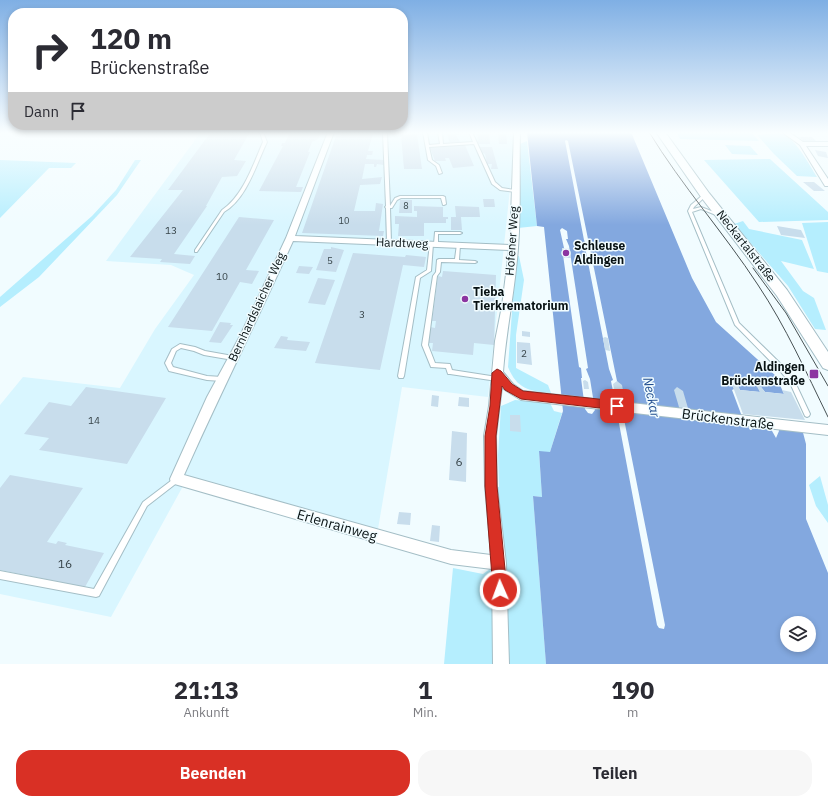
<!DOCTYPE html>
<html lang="de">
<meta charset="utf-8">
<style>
body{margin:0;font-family:"IBM Plex Sans",sans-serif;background:#f7f7f7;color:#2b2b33;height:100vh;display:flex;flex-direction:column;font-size:15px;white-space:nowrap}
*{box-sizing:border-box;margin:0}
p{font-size:13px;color:#7c7c81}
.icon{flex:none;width:22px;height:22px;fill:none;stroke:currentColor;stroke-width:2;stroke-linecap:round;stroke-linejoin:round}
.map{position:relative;height:664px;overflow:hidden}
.drawer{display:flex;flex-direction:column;background:#fff;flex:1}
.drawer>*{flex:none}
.banner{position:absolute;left:8px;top:8px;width:400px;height:122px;border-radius:16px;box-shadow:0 2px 6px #0003;background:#fff;color:#2b2b33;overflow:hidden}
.tools{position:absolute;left:780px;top:616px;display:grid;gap:8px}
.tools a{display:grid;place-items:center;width:36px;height:36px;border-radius:50%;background:#fff;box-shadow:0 2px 6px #0003;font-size:20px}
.pin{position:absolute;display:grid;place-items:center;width:34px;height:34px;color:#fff;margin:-17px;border-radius:8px;box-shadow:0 2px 6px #0006}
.me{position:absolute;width:44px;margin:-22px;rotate:358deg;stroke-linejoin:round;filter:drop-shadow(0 0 3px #0008)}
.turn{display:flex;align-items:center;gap:14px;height:84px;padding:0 16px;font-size:18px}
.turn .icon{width:52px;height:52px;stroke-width:2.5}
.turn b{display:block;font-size:28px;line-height:34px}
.then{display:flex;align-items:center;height:38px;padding:0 16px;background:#0003;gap:8px;font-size:15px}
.eta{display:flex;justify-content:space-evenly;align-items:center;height:68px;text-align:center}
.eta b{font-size:24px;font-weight:700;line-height:28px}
.primary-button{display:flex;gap:8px;margin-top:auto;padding:8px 16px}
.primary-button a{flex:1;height:46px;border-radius:16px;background:#d93025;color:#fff;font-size:16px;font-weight:700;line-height:46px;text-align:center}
.primary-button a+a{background:#f7f7f7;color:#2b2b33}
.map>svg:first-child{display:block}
</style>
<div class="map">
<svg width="828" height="664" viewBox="0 0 828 664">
<rect width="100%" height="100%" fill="#f1fcff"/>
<path fill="#d9f6ff" d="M201,132h315l-28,265 -86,-10 -24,142 -190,-52 -77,140 -111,-23v-189l23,-28 97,11 35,-59 39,-54 -23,-10 -65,-4z"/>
<path fill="#b5eefe" d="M676,132h75l8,9 -79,-2z
M776,133c15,-4 34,33 41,44l-20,-1 -23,-22 -17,-19z
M527,141l10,85 -19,2 2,-84z
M725,145l25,1 8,9 -26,-1z
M770,159l58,53v8l-69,2 -55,-62z
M0,160l76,3 -5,5h-22l-49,50z
M135,160h6l-24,35 -78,82 -39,30v-10l92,-81 24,-26z
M743,221l6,8 53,11 12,29 -33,-8 22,30 11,7 12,32 -11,-1 -27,-43 -54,-62z
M828,222v51l-11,-2 -15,-48z
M516,256h3l5,24 -8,55v33l32,17 3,8c-22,-2 -34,-4 -43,-26z
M515,400l35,3 4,8 8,2 -12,39h-11l3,45 -9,-1 13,168h-102l9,-96 30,6 16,-12 -8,-76 8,1 -1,-32 3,-49z
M820,476l8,29v18l-12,-17 -7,-21z"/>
<path fill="#83a8df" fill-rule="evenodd" d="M527,132h104l61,146 24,44 60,54 8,18 -19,-2 -4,-5 -4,-2 3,7 -20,-2 -5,-10 -6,-3 5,12 -2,1 9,24 9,16h2l-2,-10 17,2 9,16 3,-7 -2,-8 24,2 5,19v75l22,54v91h-282l-13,-168 9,1 -3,-46 11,1 13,-41 -19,-184 -7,-1zM566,140l2,1 49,240 8,20 -3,8 43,216 -1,4 -5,-1 -2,-3 -46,-244 2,-1 -4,-11 -24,-122 2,-1 -3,-6 -19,-99zM562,228l5,3 1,8h-2l3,7 19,122 -2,1 4,10 5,31 -3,4 -4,-1 -3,-4 -4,-31h1l-1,-10 -2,-1 -17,-119h2l-4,-18zM787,623h22v22h-22z"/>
<path fill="#c8ddec" d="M211,132h39l-16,28 12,1 -9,15 -15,1 -16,29h1l-33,48 21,2 -5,8 -30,-2 2,-3 -32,-2 53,-67h-15z
M290,132l31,1 -3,6 -6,3 -4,10h2l-14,35h7l-2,5 -42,-1 24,-45h-2l1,-3h3z
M343,132h41l-1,2h-10l-5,17h5l-1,4h-5l-1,4 19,1 -1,5 -7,-1 -1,3h-2v-3h-9l-3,15 20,-2 -2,7 -20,1 -6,26h21l1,-8 7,1 -4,27h5l-1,5 -81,-3 34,-97h5z
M446,132h12l1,3h-3l4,7 -10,1z
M477,132h12l1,12h-12z
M498,132h8l1,12h-8z
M417,134l5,35h-18l-3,-34z
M799,137h13l4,4h-13z
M465,145l9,21 -21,2 -4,-10h-4l1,3h-11l-5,-13z
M480,147h12l6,22h-7l1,-5h-5l-1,-6 -1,-4 -4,-2z
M815,150l11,2 2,6 -10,-2z
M803,182h11l11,9h-11z
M483,199h11l1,8h-11z
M400,200h12v13h-13z
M414,206l29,1v10h5v2h-2v4h-22v13h-26l1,-12h-4v-8l22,1v-6h-3z
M455,206l24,1 1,10h-19l1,13h-11v-13h5z
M239,217l35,3 -28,50 13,1 -7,13 -12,-2 -28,49 -44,-4z
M777,226l24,4 4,8 -24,-3z
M331,247l13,3 -8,22 -20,-2 8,-21h7z
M562,248l8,1 1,9h-8z
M353,253l52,4 1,-2 20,2 -2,10 -21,-2 -23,105 -65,-7z
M299,266l14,1 -4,7 -13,-1z
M443,271l53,4 -2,70 -20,-2 -1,12 -41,-4 1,-8h-5l2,-16 5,1 1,-7h-4l6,-45 4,1z
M318,278l17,2 -10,25 -17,-2z
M220,322l11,1 -1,2h3l-12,18 -12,-1z
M522,331l8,1v5l-8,-1z
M281,336l7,1 -1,3 23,2 -4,9 -32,-3z
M605,337l3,1 2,13 -5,-1 -2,-12z
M517,342l13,1 2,22 -15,-2z
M729,376l7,4 4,10 20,2 -4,-7 5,2 4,5 19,2 -2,-4 9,2 14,28 -62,-6z
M585,380l3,2 1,7h-5l-1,-8z
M617,381l5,4 3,16 -8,-1 -4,-16z
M86,387l80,11 -39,66 -88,-14 10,-12 -25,-4 25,-32 22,4z
M677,387l6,4 7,24 -9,-1 -7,-24z
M432,395l7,1 -1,11 -7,-1z
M459,397l10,1v9l-11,-1z
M510,415h10l1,17 -11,-1z
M452,431l15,2 -1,49 -17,-2z
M10,475l73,13 -36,54 9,2 2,-3 9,2 -2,2 39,8 -19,34 -85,-17v-82z
M399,512l12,1 -1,12 -13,-1z
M432,525l8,1 -1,16 -9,-1z"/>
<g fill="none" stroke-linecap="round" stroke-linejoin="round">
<defs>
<path id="service" d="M260,132h3l4,10c-11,23 -20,56 -43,70l-27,40h-2v-2l27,-40c21,-14 31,-45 41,-68z
M385,132l2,1 3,73 5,-8 5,-2h43l2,1 1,7 -2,1h-1l-2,-7h-40l-4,2 -5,8h-2l1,35 -2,1 -2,-1 -1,-35 -1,-1 1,-1 -3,-73z
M423,132h4l2,13 11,-1 -2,-12h4l1,12 30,-2 -4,-10h3l23,50 7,6 13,2 2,1 -2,1 -15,-2 -8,-6 -18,-40 -45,3 3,13 7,5 3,8 -3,1 -3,-8 -8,-6z
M704,194h2l1,1 -13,12 -1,2 8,-2 18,7 -2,1h-1l-15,-6 -9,3 47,111 46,45 9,12 16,34 -1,2 -2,1 -2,-1 -15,-33 -9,-11 -46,-47 -47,-114 3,-6z
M435,232h25l2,1 -2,1h-22v10l-2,1 -2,-1z
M430,243h1l2,1 -2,27 -11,7 -16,98 -1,2h-4l-1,-2 18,-99 11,-7z
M457,244h1l2,1 -1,15 16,1 2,1 -2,1 -34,-1 -1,10 -3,4 -9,69 7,18 15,1 2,6 45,7h2l1,2 -1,2h-2l-47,-7h-2l-2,-6 -15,-1 -9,-22 11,-69 3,-4 1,-12 2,-1h16z
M180,344l15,3 10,4 28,5 2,1 1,1 -1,1 -2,1 -29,-5 -10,-4 -13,-3 -5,3 -5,12 2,4 34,9 15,1h2l1,2 -1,2h-2l-15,-1 -38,-9 -4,-8 7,-14z
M176,477l2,1 1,2 -1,2 -31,24 -48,90 -3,1 -96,-18v-8l94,18 49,-87z"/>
<path id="minor" d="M328,132h6l-39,104 215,9 4,-113h6c-1,39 1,78 -2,116 -3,42 -12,83 -15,124l10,12 10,7 305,34v10l-307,-35 -16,-10 -3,-3 -6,49 1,50 9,77 3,101h-16l-1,-95 -41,-5 -280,-81 -1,-4 37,-82 33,-61 46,-98zM293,241l216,9 -7,56 -7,35 -6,65 -5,30 1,50 6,69 -40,-5 -267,-75c35,-79 74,-156 109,-234z
M782,132h7l14,10h25v4h-22l22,33v7h-3l-25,-41z"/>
<path id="secondary" d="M656,132h9l44,61 78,97 41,62v18l-5,-2 -46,-72 -76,-99z"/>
</defs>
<use href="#service" stroke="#a4bec6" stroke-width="2"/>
<use href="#minor" stroke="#a4bec6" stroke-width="2"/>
<use href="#secondary" stroke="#a4bec6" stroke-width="2"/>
<use href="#service" fill="#fff" fill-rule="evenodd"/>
<use href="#minor" fill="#fff" fill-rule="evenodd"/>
<use href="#secondary" fill="#fff" fill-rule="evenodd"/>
<path stroke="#485254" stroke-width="1" d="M649,132c33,54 75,101 109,153 28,42 48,87 70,132
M753,268l33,45 42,73"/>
</g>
<linearGradient id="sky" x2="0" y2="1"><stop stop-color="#7fafe4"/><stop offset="0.59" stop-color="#f9feff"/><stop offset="1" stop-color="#f9feff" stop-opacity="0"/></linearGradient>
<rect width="828" height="225" fill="url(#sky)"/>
<path fill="#d93025" stroke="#8d1f18" d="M497,369l4,2 11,13 11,7 94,10 3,2 2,3 -2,3 -3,1 -96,-11 -16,-9 -3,-4 -6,50 1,50 10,104 -2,5 -5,2 -5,-2 -2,-5 -8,-104v-50l5,-30 2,-33z"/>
<g fill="#8c35a1" stroke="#f1fcff" stroke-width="1.5">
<circle cx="566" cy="253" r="4"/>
<circle cx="465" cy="299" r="4"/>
<rect x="809" y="369" width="10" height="10" rx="2"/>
</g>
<g text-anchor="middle" stroke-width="3" stroke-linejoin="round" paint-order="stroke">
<g font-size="9" fill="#38454a">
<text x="406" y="209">8</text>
<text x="344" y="224">10</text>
</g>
<g font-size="10" fill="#38454a">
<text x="171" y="234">13</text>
<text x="330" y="264">5</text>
<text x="222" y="280">10</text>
<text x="362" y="318">3</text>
<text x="524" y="357">2</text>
<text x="94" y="424">14</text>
</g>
<g font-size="12" fill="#081214" stroke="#f1fcff">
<text transform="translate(512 241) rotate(-86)" y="4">Hofener Weg</text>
<text transform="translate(402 243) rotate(2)" y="4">Hardtweg</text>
<text transform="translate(746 246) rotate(52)" y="4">Neckartalstraße</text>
<text transform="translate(257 307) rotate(-65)" y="4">Bernhardslaicher Weg</text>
</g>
<g font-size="12" font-weight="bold" fill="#081214" stroke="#f1fcff" text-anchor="start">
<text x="574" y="250">Schleuse<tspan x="574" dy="14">Aldingen</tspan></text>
<text x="473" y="296">Tieba<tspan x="473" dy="14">Tierkrematorium</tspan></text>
<text x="805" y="371" text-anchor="end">Aldingen<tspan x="805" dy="14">Brückenstraße</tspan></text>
</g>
<g font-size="12" fill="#38454a">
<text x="459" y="466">6</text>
<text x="65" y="568">16</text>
</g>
<g font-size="13" font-style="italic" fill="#204d8f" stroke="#f1fcff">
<text transform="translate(652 397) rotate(78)" y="5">Neckar</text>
</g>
<g font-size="14" fill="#081214" stroke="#f1fcff">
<text transform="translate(728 419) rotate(7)" y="5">Brückenstraße</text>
<text transform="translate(337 525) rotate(16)" y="5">Erlenrainweg</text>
</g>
</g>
</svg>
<div class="tools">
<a><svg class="icon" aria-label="layers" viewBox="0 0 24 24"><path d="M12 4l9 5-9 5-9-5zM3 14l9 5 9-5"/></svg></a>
</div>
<div class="pin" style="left:617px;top:406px;background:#d93025"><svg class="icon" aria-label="arrive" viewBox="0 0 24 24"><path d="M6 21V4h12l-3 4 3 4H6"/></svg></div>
<svg class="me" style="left:500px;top:590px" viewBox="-20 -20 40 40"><circle r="17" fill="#d93025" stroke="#fff" stroke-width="3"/><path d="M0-11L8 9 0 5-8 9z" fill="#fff"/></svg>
<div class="banner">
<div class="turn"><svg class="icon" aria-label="right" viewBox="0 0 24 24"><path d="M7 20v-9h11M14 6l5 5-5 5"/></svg><div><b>120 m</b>Brückenstraße</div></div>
<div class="then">Dann<svg class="icon" aria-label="arrive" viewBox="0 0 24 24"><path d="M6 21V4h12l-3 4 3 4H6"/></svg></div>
</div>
</div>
<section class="drawer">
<div class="eta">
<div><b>21:13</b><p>Ankunft</p></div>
<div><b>1</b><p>Min.</p></div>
<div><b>190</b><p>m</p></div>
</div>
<div class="primary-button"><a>Beenden</a><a>Teilen</a></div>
</section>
